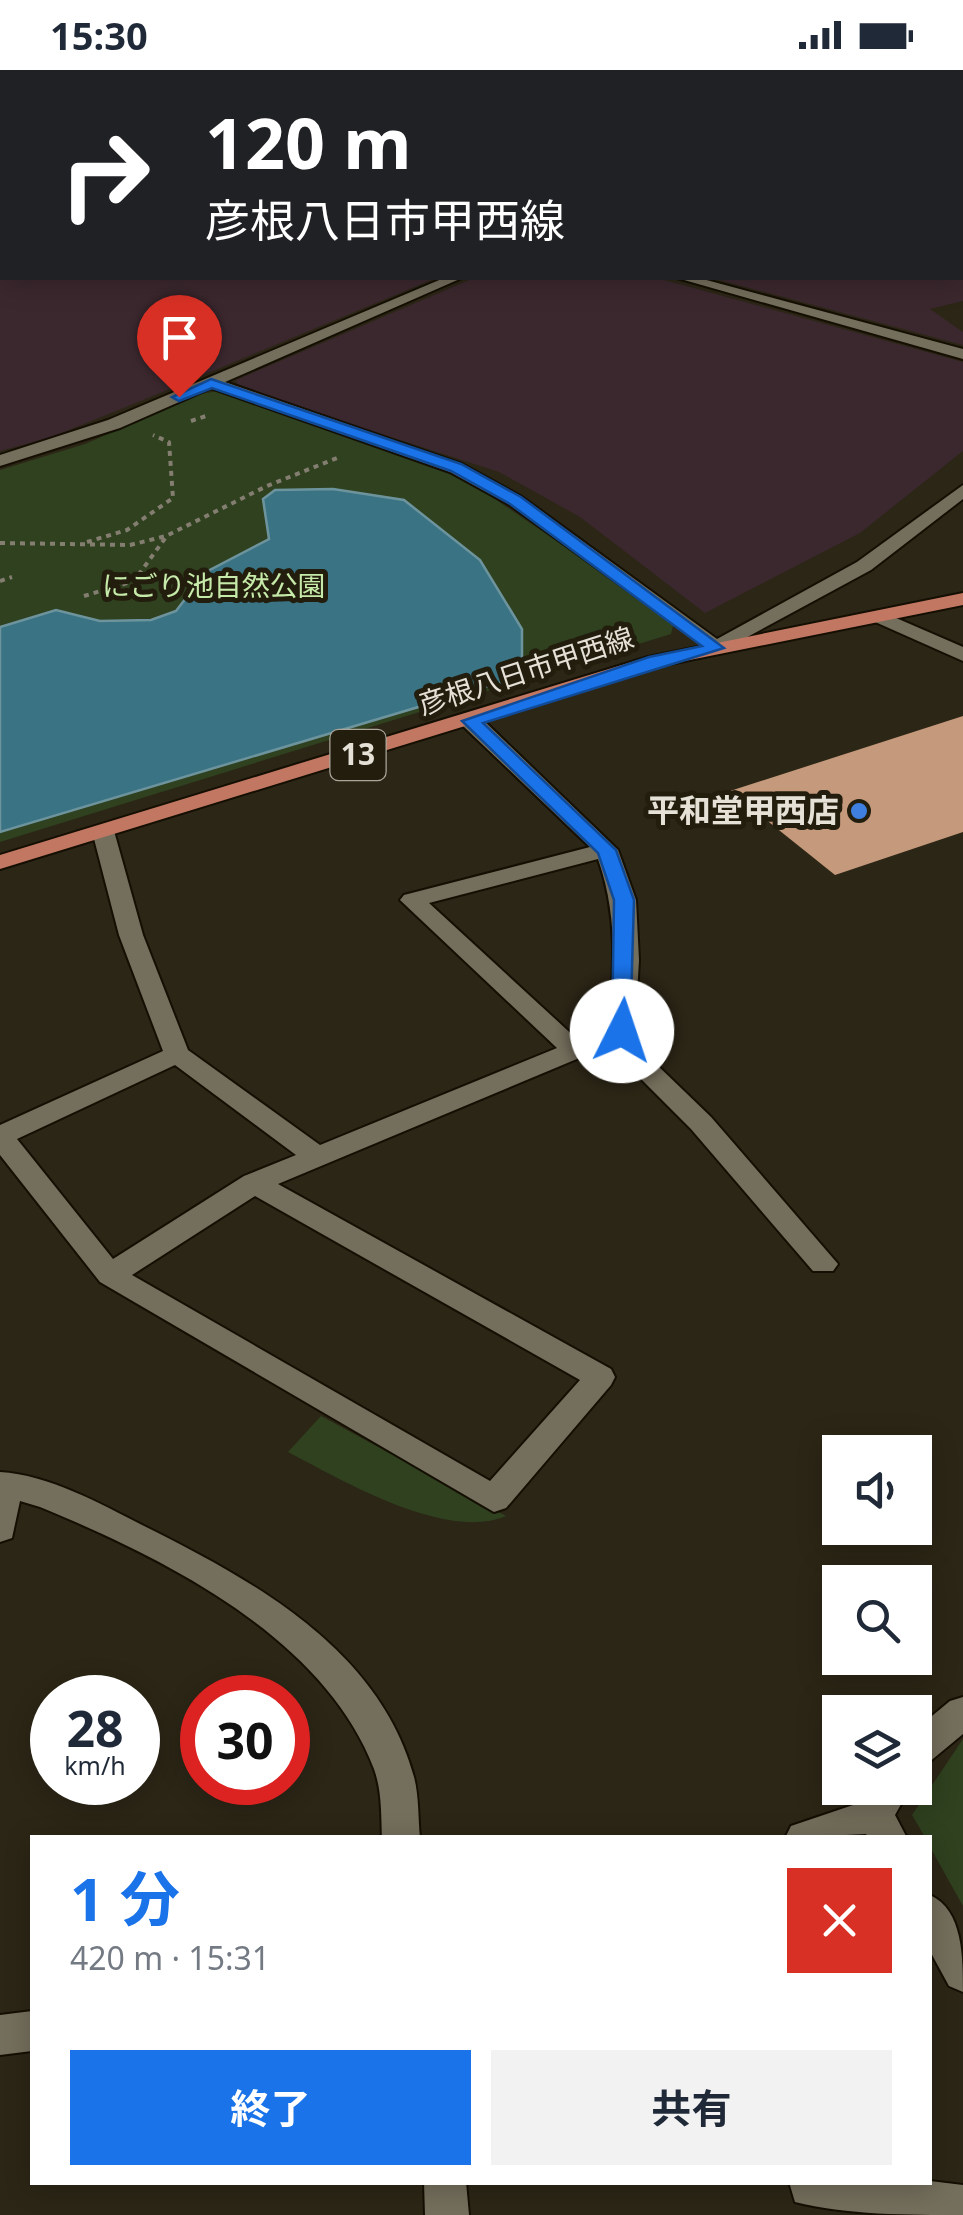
<!DOCTYPE html>
<html lang="ja">
<meta charset="utf-8">
<style>
body{margin:0;font-family:"Noto Sans","Noto Sans JP",sans-serif;background:#f2f2f3;color:#1f2937;height:100vh;display:flex;flex-direction:column;font-size:38px;white-space:nowrap}
*{box-sizing:border-box;margin:0}
p{font-size:32px;color:#747a83}
.icon{flex:none;width:55px;height:55px;fill:none;stroke:currentColor;stroke-width:2;stroke-linecap:round;stroke-linejoin:round}
.map{position:relative;flex:1;overflow:hidden}
.panel{position:absolute;left:30px;top:1765px;width:902px;height:350px;display:flex;flex-direction:column;background:#fff;border-radius:0px;box-shadow:0 5px 25px #0003}
.panel>*{flex:none}
.hud{position:absolute;left:0px;top:0px;width:965px;height:210px;box-shadow:0 5px 25px #0003;background:#202124;color:#fff;overflow:hidden}
.controls{position:absolute;left:822px;top:1365px;display:grid;gap:20px}
.controls a{display:grid;place-items:center;width:110px;height:110px;border-radius:0px;background:#fff;box-shadow:0 5px 25px #0003;font-size:50px}
.speed{position:absolute;left:30px;top:1605px;display:flex;gap:20px;font-size:50px;font-weight:700;text-align:center}
.speed>*{display:grid;place-content:center;width:130px;height:130px;border-radius:50%;background:#fff;box-shadow:0 5px 25px #0003;line-height:1}
.speed small{font-size:25px;font-weight:400}
.speed .limit{border:15px solid #d22;background:#fff;color:#111}
.pin{position:absolute;display:grid;place-items:center;width:85px;height:85px;color:#fff;margin:-102px -42px;border-radius:50% 50% 50% 0;rotate:-45deg;box-shadow:0 0 10px #0007}
.pin .icon{rotate:45deg}
.me{position:absolute;width:110px;margin:-55px;rotate:4deg;stroke-linejoin:round;filter:drop-shadow(0 0 8px #0008)}
.turn{display:flex;align-items:center;gap:35px;height:210px;padding:0 40px;font-size:45px}
.turn .icon{width:130px;height:130px;stroke-width:2.5}
.turn b{display:block;font-size:70px;line-height:85px}
.round{display:grid;place-items:center;flex:none;width:105px;height:105px;border-radius:0px;background:#f2f2f3}
.head{display:flex;align-items:center;justify-content:space-between;height:170px;padding:0 40px}
h1{font-size:60px;font-weight:700;line-height:75px;color:#1a73e8}
.cta{display:flex;gap:20px;margin-top:auto;padding:20px 40px}
.cta a{flex:1;height:115px;border-radius:0px;background:#1a73e8;color:#fff;font-size:40px;font-weight:700;line-height:115px;text-align:center}
.cta a+a{background:#f2f2f3;color:#1f2937}
.status{display:flex;justify-content:space-between;align-items:center;height:70px;padding:0 50px;background:#fff;direction:ltr}
.status svg{height:28px;fill:currentColor}
.map>svg:first-child{display:block}
</style>
<div class="status"><b>15:30</b><svg viewBox="0 0 49 12"><path d="M0 12V9h3v3zM5 12V6h3v6zM10 12V3h3v9zM15 12V0h3v12zM26 1h20v11H26zM47 4h2v5h-2z"/></svg></div>
<div class="map">
<svg width="963" height="2145" viewBox="0 0 963 2145">
<rect width="100%" height="100%" fill="#2c2616"/>
<path fill="#3b282e" d="M102,0h788l1,2h-811z
M0,91l2,117h434l-305,127 -82,33 -49,13z
M963,162v69l-33,8 33,23v13l-251,-67h250z
M474,208h183l306,84v89l-103,82 -155,80 -125,-96 -81,-45 -260,-84 -3,-8z"/>
<path fill="#2f411f" d="M218,321l249,89 172,117 34,29 -2,8 -671,208v-372l85,-26 115,-50z
M321,1346l185,100c-60,26 -166,-37 -218,-64z
M963,1669v167l-33,-59v-9l-5,-1 -13,-22z"/>
<path fill="#3a7384" stroke="#6d949d" stroke-width="2.5" d="M333,419l71,11 76,60 42,69v47l-522,156v-205l56,-17 44,11 51,-1 25,-9 30,-39 63,-33 -6,-40 12,-9z"/>
<path fill="#c4997c" d="M963,646v116l-128,43 -105,-84z"/>
<g fill="none" stroke-linecap="round" stroke-linejoin="round">
<defs>
<path id="minor" d="M880,541l83,36v14l-90,-40v-8z
M471,645l8,1 139,134 18,50 3,60 -4,71 -6,7 82,79 127,147 -5,7h-20l-122,-142 -83,-83 -330,138 333,185 4,8 -4,8 -105,123 -12,4 -394,-230 -100,-127v-30l163,-74 -44,-116 -27,-104 11,-7 11,7 29,104 45,115 132,95 237,-97 -157,-148 4,-5 186,-48 -127,-121 -3,-5zM598,789c20,57 16,109 11,168l-31,13 -149,-137zM175,995l121,90 -52,21 -131,83 -96,-120zM255,1126l325,184 -90,101 -358,-206z
M0,1402c49,3 99,31 142,53 110,55 237,123 272,252 5,19 4,40 6,61h-38c-1,-23 0,-47 -8,-69 -50,-132 -210,-211 -334,-262l-20,-6 -8,37 -12,4z
M963,1627v37l-35,29 -13,5v-38l35,-29z
M872,1718h38l-15,27 12,23h-39l-2,-4 -81,4 6,-12 71,-24z
M930,1825c33,15 33,62 33,97l-14,-6 -19,-35z
M32,1941v40l-32,4v-40z
M930,2111l33,4v30c-54,0 -117,0 -168,-13l-6,-20z
M424,2112h42l3,33h-44z"/>
<path id="tertiary" d="M0,82h2v8h-2z
M444,208h18l-237,104 237,82 60,33 195,142 140,-77 106,-77v14l-92,71 -155,84 -206,-149 -60,-33 -239,-84 -91,40 -120,38v-11l108,-35z
M677,208h22l264,71v10z"/>
<path id="primary" d="M963,523v12l-303,61 -660,203v-14l648,-198z"/>
</defs>
<use href="#minor" stroke="#140f02" stroke-width="4"/>
<use href="#tertiary" stroke="#140f02" stroke-width="4"/>
<use href="#primary" stroke="#140f02" stroke-width="4"/>
<path stroke="#847e71" stroke-width="4" stroke-dasharray="5 5" stroke-linecap="butt" d="M191,351l18,-6
M87,472l40,-12 46,-32 -4,-56 -16,-7
M0,473l130,2 36,-9 101,-50 70,-28
M0,511l12,-4
M84,526l50,-15 32,-44"/>
<use href="#minor" fill="#746e5c" fill-rule="evenodd"/>
<use href="#tertiary" fill="#746e5c" fill-rule="evenodd"/>
<use href="#primary" fill="#c17761" fill-rule="evenodd"/>
</g>
<path fill="#1a73e8" stroke="#114b97" stroke-width="2.5" d="M211,309l250,85 60,33 203,151 -241,75 133,127 18,50 -4,136 -8,2 -10,-7 2,-131 -16,-47 -136,-132 187,-64 53,-11 -192,-142 -59,-33 -239,-83 -33,13 -7,-4z"/>
<circle fill="#3f7fe0" stroke="#221d0d" stroke-width="4" cx="859" cy="741" r="10"/>
<g text-anchor="middle" stroke-width="10" stroke-linejoin="round" paint-order="stroke">
<g font-size="28" fill="#c6eaa9" stroke="#221d0d">
<text x="214" y="526">にごり池自然公園</text>
</g>
<g font-size="28" fill="#e5e1d7" stroke="#221d0d">
<text transform="translate(526 601) rotate(-18)" y="10">彦根八日市甲西線</text>
</g>
<rect fill="#221d0d" stroke="#aaa69a" stroke-width="2.5" x="330.5" y="660" width="55" height="50" rx="8"/>
<g font-size="30" font-weight="bold" fill="#e5e1d7">
<text x="358" y="695">13</text>
</g>
<g font-size="32" font-weight="bold" fill="#e5e1d7" stroke="#221d0d" text-anchor="end">
<text x="839" y="752">平和堂甲西店</text>
</g>
</g>
</svg>
<div class="controls">
<a><svg class="icon" aria-label="sound" viewBox="0 0 24 24"><path d="M4 9h4l5-4v14l-5-4H4zM17 9q2 3 0 6"/></svg></a>
<a><svg class="icon" aria-label="search" viewBox="0 0 24 24"><circle cx="10" cy="10" r="6"/><path d="M15 15l6 6"/></svg></a>
<a><svg class="icon" aria-label="layers" viewBox="0 0 24 24"><path d="M12 4l9 5-9 5-9-5zM3 14l9 5 9-5"/></svg></a>
</div>
<div class="speed"><div>28<small>km/h</small></div><div class="limit">30</div></div>
<div class="pin" style="left:179px;top:327px;background:#d93025"><svg class="icon" aria-label="arrive" viewBox="0 0 24 24"><path d="M6 21V4h12l-3 4 3 4H6"/></svg></div>
<svg class="me" style="left:622px;top:961px" viewBox="-20 -20 40 40"><circle r="19" fill="#fff"/><path d="M0-13L10 11 0 6-10 11z" fill="#1a73e8"/></svg>
<div class="hud">
<div class="turn"><svg class="icon" aria-label="right" viewBox="0 0 24 24"><path d="M7 20v-9h11M14 6l5 5-5 5"/></svg><div><b>120 m</b>彦根八日市甲西線</div></div>
</div>
<section class="panel">
<div class="head"><div><h1>1 分</h1><p>420 m · 15:31</p></div><a class="round" style="background:#d93025;color:#fff"><svg class="icon" aria-label="close" viewBox="0 0 24 24"><path d="M6 6l12 12M18 6L6 18"/></svg></a></div>
<div class="cta"><a>終了</a><a>共有</a></div>
</section>
</div>
